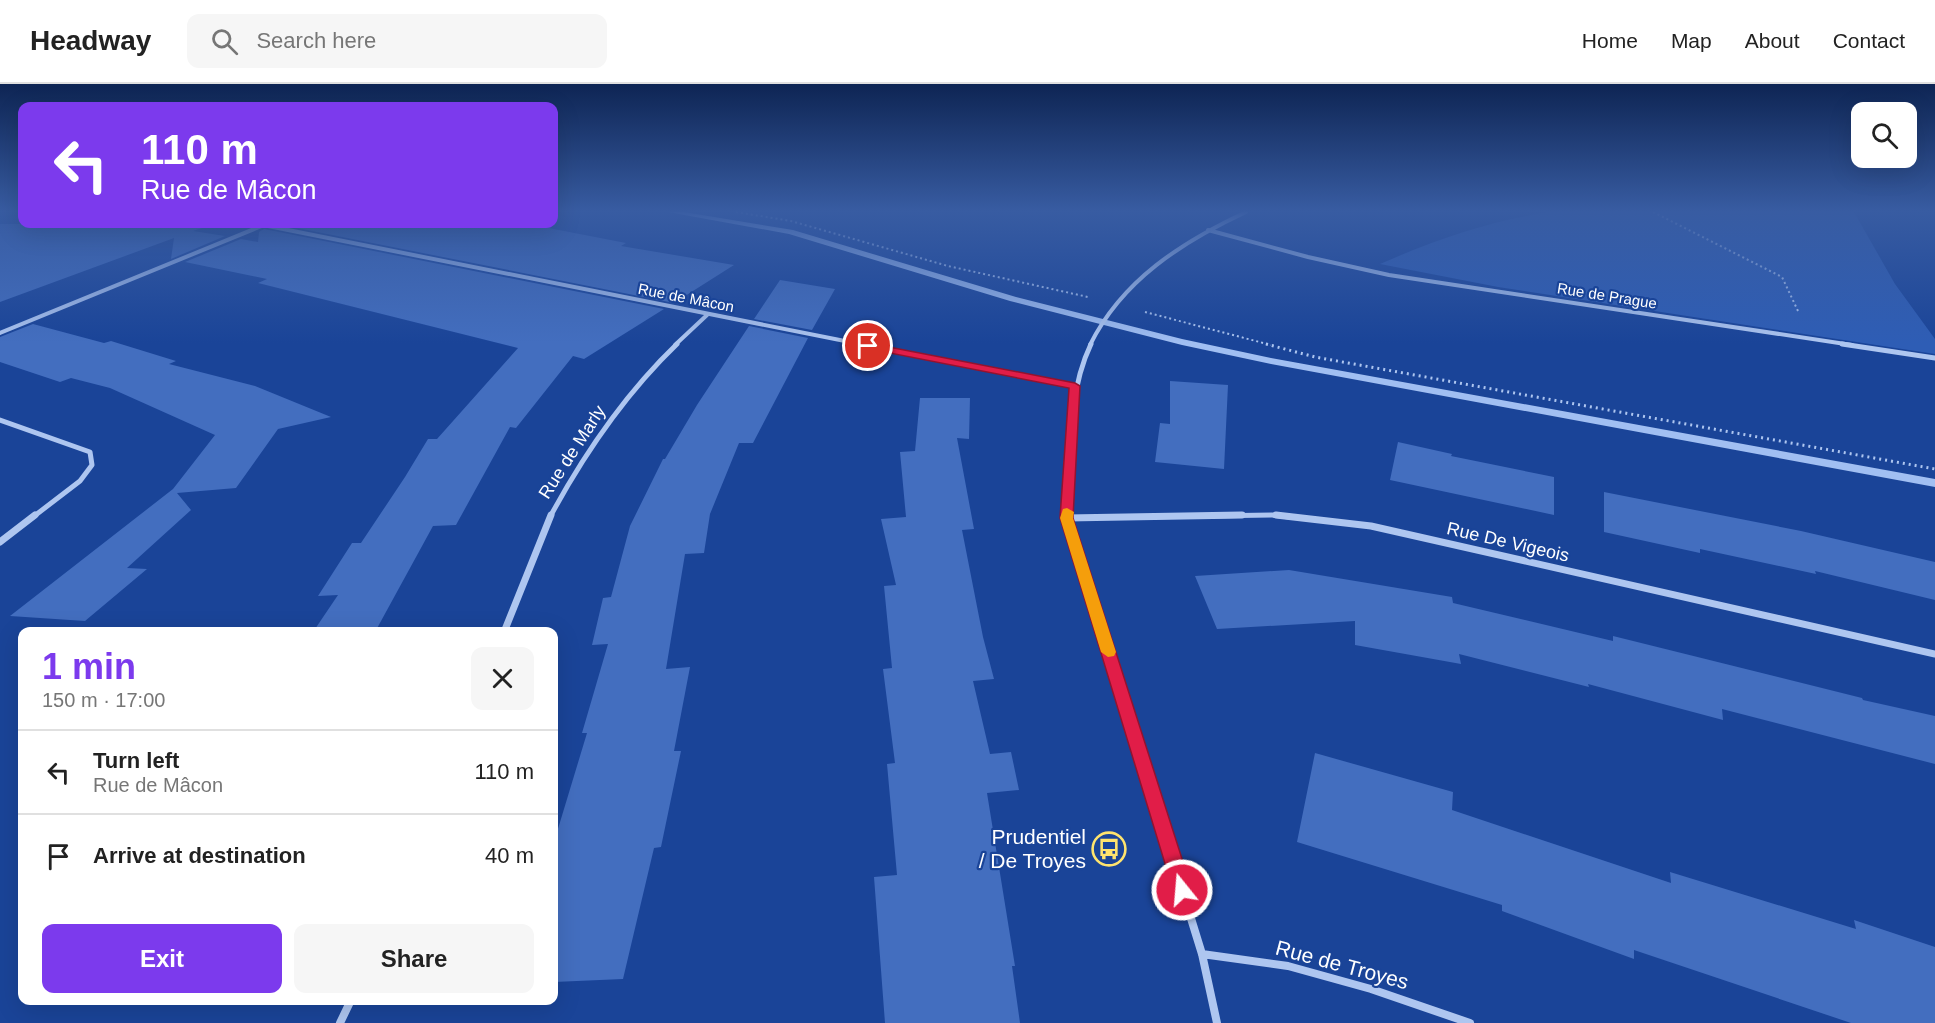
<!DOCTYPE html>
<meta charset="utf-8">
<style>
body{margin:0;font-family:Arial,sans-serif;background:#f6f6f6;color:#222;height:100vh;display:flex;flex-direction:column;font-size:22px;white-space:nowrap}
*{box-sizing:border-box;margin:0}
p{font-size:20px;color:#767676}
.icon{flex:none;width:33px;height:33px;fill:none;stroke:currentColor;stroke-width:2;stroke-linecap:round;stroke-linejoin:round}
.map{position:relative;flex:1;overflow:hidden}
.panel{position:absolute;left:18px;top:543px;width:540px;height:378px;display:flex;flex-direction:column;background:#fff;border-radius:12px;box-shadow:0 6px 24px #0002}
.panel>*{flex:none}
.banner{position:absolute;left:18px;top:18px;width:540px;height:126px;border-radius:12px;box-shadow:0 6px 24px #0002;background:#7c3aed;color:#fff;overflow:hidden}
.buttons{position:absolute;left:1851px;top:18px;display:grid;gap:12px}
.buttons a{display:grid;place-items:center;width:66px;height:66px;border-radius:12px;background:#fff;box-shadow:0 6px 24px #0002;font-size:30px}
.pin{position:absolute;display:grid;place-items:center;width:51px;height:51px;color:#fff;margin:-26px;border:3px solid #fff;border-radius:50%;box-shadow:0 2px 6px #0007}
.me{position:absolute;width:66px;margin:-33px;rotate:343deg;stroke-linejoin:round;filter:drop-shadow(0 0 4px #0008)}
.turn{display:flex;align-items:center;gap:21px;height:126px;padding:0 24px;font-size:27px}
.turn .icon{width:78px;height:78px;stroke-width:2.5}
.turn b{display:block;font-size:42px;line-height:51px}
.round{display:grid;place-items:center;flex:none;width:63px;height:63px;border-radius:12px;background:#f6f6f6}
.head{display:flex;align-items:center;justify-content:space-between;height:102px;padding:0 24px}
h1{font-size:36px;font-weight:700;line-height:45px;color:#7c3aed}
.action{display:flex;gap:12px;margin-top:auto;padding:12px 24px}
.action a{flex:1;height:69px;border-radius:12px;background:#7c3aed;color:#fff;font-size:24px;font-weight:700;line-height:69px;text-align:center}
.action a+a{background:#f6f6f6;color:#222}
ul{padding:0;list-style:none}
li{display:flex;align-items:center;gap:18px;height:84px;padding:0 24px;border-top:2px solid #e0e0e0}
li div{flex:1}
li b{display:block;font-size:22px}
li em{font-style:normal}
header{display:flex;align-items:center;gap:36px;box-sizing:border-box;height:84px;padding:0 30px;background:#fff;border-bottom:2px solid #e0e0e0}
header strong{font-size:28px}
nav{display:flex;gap:33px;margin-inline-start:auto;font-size:21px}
.search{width:420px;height:54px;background:#f6f6f6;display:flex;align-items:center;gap:15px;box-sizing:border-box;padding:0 21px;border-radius:12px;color:#767676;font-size:22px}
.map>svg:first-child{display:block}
</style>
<header>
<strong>Headway</strong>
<div class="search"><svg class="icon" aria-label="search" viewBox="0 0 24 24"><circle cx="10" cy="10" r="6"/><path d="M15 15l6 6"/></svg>Search here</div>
<nav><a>Home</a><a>Map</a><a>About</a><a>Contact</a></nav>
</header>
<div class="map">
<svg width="1935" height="939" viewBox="0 0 1935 939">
<rect width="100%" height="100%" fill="#1a4498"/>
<path fill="#2e5db5" d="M1548,128h306l41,72 40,55v15l-437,-67 -118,-23c57,-25 106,-42 168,-52z"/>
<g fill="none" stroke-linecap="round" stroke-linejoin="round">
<path fill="#a1bff2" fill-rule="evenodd" d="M668,128h16l109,18 223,67 166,42 89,19 664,121v8l-664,-123 -89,-19 -172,-44 -221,-67z"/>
</g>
<path fill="#436ebf" d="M0,140h202v4l-9,3 32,5 -54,23 3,-21 -174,64z
M277,140h251l98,19 -5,3 113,19 -60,38z
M264,145l400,80 -80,50 -11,-3 -57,72 -6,-1 -54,98 -23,1 -58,106h-62l25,-37 -20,1 34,-53h9l44,-66 23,-38h9l81,-91 -260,-65 9,-4 -82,-17 56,-23 17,3 1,-10z
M780,196l55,9 -23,41 -58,-11z
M33,240l71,19 7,-2 65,20 -7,3 86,22 76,31 -53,12 -42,59 -59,5 14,17 -64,58 20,1 -62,52 -75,-5 163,-127 42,-54 -105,-47 -39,-10 -11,4 -60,-20v-25z
M749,242l59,12 -55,105h-14l-29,71 -6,39 -19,1 -19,115 24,-2 -16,84h7l-20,96 -7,1 -31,131 -69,3v-140l33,-109h-5l26,-89 -16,1 11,-47 8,-1 19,-71 33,-67h2l32,-54z
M1170,297l58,4 -4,84 -69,-7 5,-39 10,1z
M920,314h50l-1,41 -12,-1 17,91 -12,1 21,107 11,42 -21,2 17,73 21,-2 8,38 -32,3 28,173h-3l8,57h-135l-11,-146 23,-2 -10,-111 8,-1 -12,-94 9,-1 -8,-82 12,-1 -15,-66 25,-2 -6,-65 15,-1z
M1398,358l54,12 -1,2 103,21v38l-164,-35z
M1604,408l197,39 134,31v38l-120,-29 1,3 -116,-25v4l-96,-21z
M1289,486l163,27 1,6 160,38v-5l249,62 1,2 72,16v48l-213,-55 1,11 -135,-36 1,3 -130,-33 2,10 -106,-19v-24l-138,8 -22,-53z
M1315,669l138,39 -1,18 219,73 -1,-11 186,57 -2,-9 81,27v76h-84l-217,-73v9l-132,-48v-6l-205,-63z"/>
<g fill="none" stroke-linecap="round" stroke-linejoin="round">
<path stroke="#aec6f0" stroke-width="2" stroke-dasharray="2 3" stroke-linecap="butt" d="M736,128l55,9 157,45 140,31
M1653,128l129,65 16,34
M1145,228l126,33"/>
<path stroke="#aec6f0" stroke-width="3" stroke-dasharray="2 4" stroke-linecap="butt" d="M1266,260l49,13 620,112"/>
<path stroke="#aec6f0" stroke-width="4" d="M258,140l607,121
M1208,146l100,27 81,18 463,70
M0,249l264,-108
M675,261l32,-30
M1090,261c32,-65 92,-103 156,-133"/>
<path stroke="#aec6f0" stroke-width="5" d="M857,260l218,42
M1842,260l93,14
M0,336l90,32 2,13 -12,16 -47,36
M550,433c34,-63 76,-124 127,-173
M1067,433c4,-57 -1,-121 24,-173
M1139,433l133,-2 17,2"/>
<path stroke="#aec6f0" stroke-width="7" d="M1067,431l68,223
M1276,431l95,11 564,128
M1067,434l175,-3
M0,458l35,-27
M504,548l47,-117"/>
<path stroke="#aec6f0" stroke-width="8" d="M1135,653l67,217 15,69
M1202,870l86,12 83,23 99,34
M340,939l11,-23"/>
</g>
<linearGradient id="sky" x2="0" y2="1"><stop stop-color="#0e2554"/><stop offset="0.49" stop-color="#385ca2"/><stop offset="1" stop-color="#385ca2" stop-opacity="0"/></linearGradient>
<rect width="1935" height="259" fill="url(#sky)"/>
<path fill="#e11d48" stroke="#92132f" stroke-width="1.5" d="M868,259l207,40 5,3 -7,132 119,372 -3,6 -7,3 -6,-3 -3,-6 -113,-372 9,-130 -205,-40v-4z"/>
<path fill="#f59e0b" d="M1067,424l7,4 -1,6 43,134 -2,4 -6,1 -7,-5 -41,-134 3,-9z"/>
<defs>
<symbol id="bus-ring" viewBox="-11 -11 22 22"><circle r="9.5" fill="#1a4498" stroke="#ffe46e" stroke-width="1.5"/><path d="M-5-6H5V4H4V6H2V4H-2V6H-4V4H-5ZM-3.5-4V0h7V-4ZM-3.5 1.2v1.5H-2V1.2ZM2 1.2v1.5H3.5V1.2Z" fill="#ffe46e"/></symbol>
</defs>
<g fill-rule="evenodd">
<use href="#bus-ring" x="1090" y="746" width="38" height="38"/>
</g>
<g text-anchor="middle" stroke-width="4.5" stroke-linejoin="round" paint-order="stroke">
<g font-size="15" fill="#fff" stroke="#1a4498">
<text transform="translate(1607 212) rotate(9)" y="5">Rue de Prague</text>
<text transform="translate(686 214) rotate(11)" y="5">Rue de Mâcon</text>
</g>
<g font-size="18" fill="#fff" stroke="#1a4498">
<text transform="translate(572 368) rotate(-57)" y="6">Rue de Marly</text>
<text transform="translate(1508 458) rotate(13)" y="6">Rue De Vigeois</text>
</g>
<g font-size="21" fill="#fff" stroke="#1a4498" text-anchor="end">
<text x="1086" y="760">Prudentiel<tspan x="1086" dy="24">/ De Troyes</tspan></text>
</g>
<g font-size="21" fill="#fff" stroke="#1a4498">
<text transform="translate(1342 881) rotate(15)" y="7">Rue de Troyes</text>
</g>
</g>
</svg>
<div class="buttons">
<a><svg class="icon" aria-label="search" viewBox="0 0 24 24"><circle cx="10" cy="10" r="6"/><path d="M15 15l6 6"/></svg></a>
</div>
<div class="pin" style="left:868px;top:262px;background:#d93025"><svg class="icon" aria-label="arrive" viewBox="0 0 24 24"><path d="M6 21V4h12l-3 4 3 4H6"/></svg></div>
<svg class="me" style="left:1182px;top:806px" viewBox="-20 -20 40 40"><circle r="17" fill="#e11d48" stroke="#fff" stroke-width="3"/><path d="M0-11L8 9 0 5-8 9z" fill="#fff"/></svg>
<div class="banner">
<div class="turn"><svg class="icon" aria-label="left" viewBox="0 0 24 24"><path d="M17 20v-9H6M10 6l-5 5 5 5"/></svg><div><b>110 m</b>Rue de Mâcon</div></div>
</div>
<section class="panel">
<div class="head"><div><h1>1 min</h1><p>150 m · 17:00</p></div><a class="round"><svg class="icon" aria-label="close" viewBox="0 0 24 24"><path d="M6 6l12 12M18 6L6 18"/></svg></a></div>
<ul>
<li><svg class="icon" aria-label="left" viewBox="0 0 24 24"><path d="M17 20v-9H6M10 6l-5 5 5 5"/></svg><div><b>Turn left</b><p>Rue de Mâcon</p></div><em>110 m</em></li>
<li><svg class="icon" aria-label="arrive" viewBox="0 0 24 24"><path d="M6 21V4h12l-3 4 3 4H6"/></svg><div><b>Arrive at destination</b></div><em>40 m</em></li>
</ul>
<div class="action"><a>Exit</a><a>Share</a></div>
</section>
</div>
